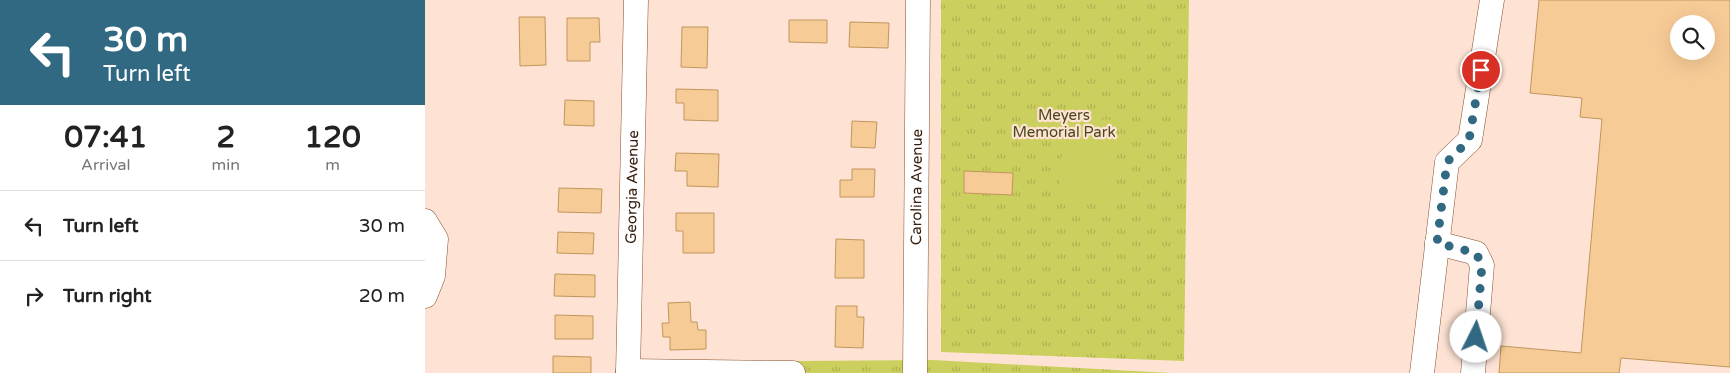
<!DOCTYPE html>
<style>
body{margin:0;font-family:"Varela Round",sans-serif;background:#f6f6f6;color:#222;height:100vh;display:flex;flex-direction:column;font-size:19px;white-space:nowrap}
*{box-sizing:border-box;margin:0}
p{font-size:16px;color:#767676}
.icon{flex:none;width:28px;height:28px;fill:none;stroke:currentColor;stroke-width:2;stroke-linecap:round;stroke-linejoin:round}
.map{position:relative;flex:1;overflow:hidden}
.panel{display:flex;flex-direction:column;background:#fff;width:425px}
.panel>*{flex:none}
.guide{background:#316983;color:#fff;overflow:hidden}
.buttons{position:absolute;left:1245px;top:15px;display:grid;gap:10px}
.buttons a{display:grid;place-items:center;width:45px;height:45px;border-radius:50%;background:#fff;box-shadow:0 5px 20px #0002;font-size:25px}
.pin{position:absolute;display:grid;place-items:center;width:42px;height:42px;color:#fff;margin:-21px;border:2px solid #fff;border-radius:50%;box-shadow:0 1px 5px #0007}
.me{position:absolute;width:55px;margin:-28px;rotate:4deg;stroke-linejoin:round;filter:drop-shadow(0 0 4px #0008)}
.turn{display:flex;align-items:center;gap:18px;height:105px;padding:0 20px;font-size:22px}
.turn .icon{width:65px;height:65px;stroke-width:2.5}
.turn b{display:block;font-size:35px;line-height:42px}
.eta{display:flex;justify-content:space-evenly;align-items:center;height:85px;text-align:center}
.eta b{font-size:30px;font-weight:800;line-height:35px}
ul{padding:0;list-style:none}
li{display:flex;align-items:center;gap:15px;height:70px;padding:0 20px;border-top:1px solid #e0e0e0}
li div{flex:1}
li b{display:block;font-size:19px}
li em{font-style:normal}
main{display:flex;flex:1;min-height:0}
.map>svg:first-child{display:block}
</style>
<main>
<section class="panel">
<div class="guide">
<div class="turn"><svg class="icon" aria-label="left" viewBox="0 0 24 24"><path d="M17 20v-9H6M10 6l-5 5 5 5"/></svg><div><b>30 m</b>Turn left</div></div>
</div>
<div class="eta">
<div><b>07:41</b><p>Arrival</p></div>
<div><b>2</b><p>min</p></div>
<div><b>120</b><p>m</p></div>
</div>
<ul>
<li><svg class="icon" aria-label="left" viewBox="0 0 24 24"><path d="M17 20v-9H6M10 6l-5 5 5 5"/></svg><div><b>Turn left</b></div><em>30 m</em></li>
<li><svg class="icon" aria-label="right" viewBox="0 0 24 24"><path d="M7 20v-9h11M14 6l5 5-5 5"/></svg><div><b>Turn right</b></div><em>20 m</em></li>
</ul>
</section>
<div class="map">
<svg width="1305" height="373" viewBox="0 0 1305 373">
<defs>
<pattern id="grass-tufts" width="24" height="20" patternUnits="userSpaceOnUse" patternTransform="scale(1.25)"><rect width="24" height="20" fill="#cbcf5e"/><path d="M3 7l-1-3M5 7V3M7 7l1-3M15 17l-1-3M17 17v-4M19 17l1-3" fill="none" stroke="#afb150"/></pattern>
</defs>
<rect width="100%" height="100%" fill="#fee3d4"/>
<path fill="url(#grass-tufts)" d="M516,0h248l-5,361 -243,-9z
M508,360l237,13h-493v-11z"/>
<path fill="#cbcf5e" d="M639,118l50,2 -4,79 -51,-3z"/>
<path fill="#f7cb96" stroke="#c2955d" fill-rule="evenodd" d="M1114,0h191v367l-109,-9 -2,15h-120l2,-27 80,7 21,-234 -22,-2 2,-19 -52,-5zM1254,24h27v27h-27z
M94,17h26l1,48 -26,1z
M142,18h32l1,24h-10v19h-23z
M364,20h38v23l-38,-1z
M425,22l39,1 -1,25 -39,-1z
M257,27h26l-1,41 -26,-1z
M251,89l42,1v31l-34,-1v-17h-8z
M140,100l29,1v25l-30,-1z
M427,121l25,1 -2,26 -24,-1z
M251,153l43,1 -1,33 -31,-1v-15h-12z
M427,169h23l-1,28h-34v-17h12z
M539,171l49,2 -1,22 -48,-2z
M134,188l43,1 -1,24 -43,-1z
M251,213h38v40h-31v-22h-7z
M133,232l36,1 -1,21 -36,-1z
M411,239l28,1v38h-29z
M130,274l40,1v22l-41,-1z
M265,302l1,20h6l1,8h8v19l-36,1v-13h-7l-1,-14h7l-1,-20z
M411,306h21v11h7l-1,31 -28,-1z
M130,315l38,1v23h-38z
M128,356l38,1v16h-38z"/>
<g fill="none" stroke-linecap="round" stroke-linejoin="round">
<defs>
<g id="minor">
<path d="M0,221l11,18 -3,37 -8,20"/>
<path d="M1012,243l39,10 6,12 -9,108"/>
<path d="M203,371l165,2"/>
<path id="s1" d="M203,373l8,-373"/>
<path id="s2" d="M490,373l3,-373"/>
<path d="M997,373l25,-211 23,-22 22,-140"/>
</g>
</defs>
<use href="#minor" stroke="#884f2c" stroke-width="25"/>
<use href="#minor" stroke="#fff" stroke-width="24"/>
</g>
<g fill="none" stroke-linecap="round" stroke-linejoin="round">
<path stroke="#316983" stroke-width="9" stroke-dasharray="0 16.2" d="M1051,337l6,-72 -6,-12 -39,-10 10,-81 22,-22 12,-70"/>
</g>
<g text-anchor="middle" stroke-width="4.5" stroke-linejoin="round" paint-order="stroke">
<g font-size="15" fill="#48491a" stroke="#fee3d4">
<text x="639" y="120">Meyers<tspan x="639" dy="17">Memorial Park</tspan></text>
</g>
<g font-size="15" fill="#361e0f" stroke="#fee3d4">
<text dy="5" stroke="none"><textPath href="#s2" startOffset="186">Carolina Avenue</textPath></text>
<text dy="5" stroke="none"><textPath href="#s1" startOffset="186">Georgia Avenue</textPath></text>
</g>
</g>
</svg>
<div class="buttons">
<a><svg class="icon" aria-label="search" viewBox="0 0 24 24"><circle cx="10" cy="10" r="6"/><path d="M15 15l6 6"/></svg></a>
</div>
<div class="pin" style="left:1056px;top:70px;background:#d93025"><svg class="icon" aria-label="arrive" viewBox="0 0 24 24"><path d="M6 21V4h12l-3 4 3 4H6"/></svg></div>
<svg class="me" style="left:1051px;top:337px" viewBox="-20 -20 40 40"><circle r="19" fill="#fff"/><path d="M0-13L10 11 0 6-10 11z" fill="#316983"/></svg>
</div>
</main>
